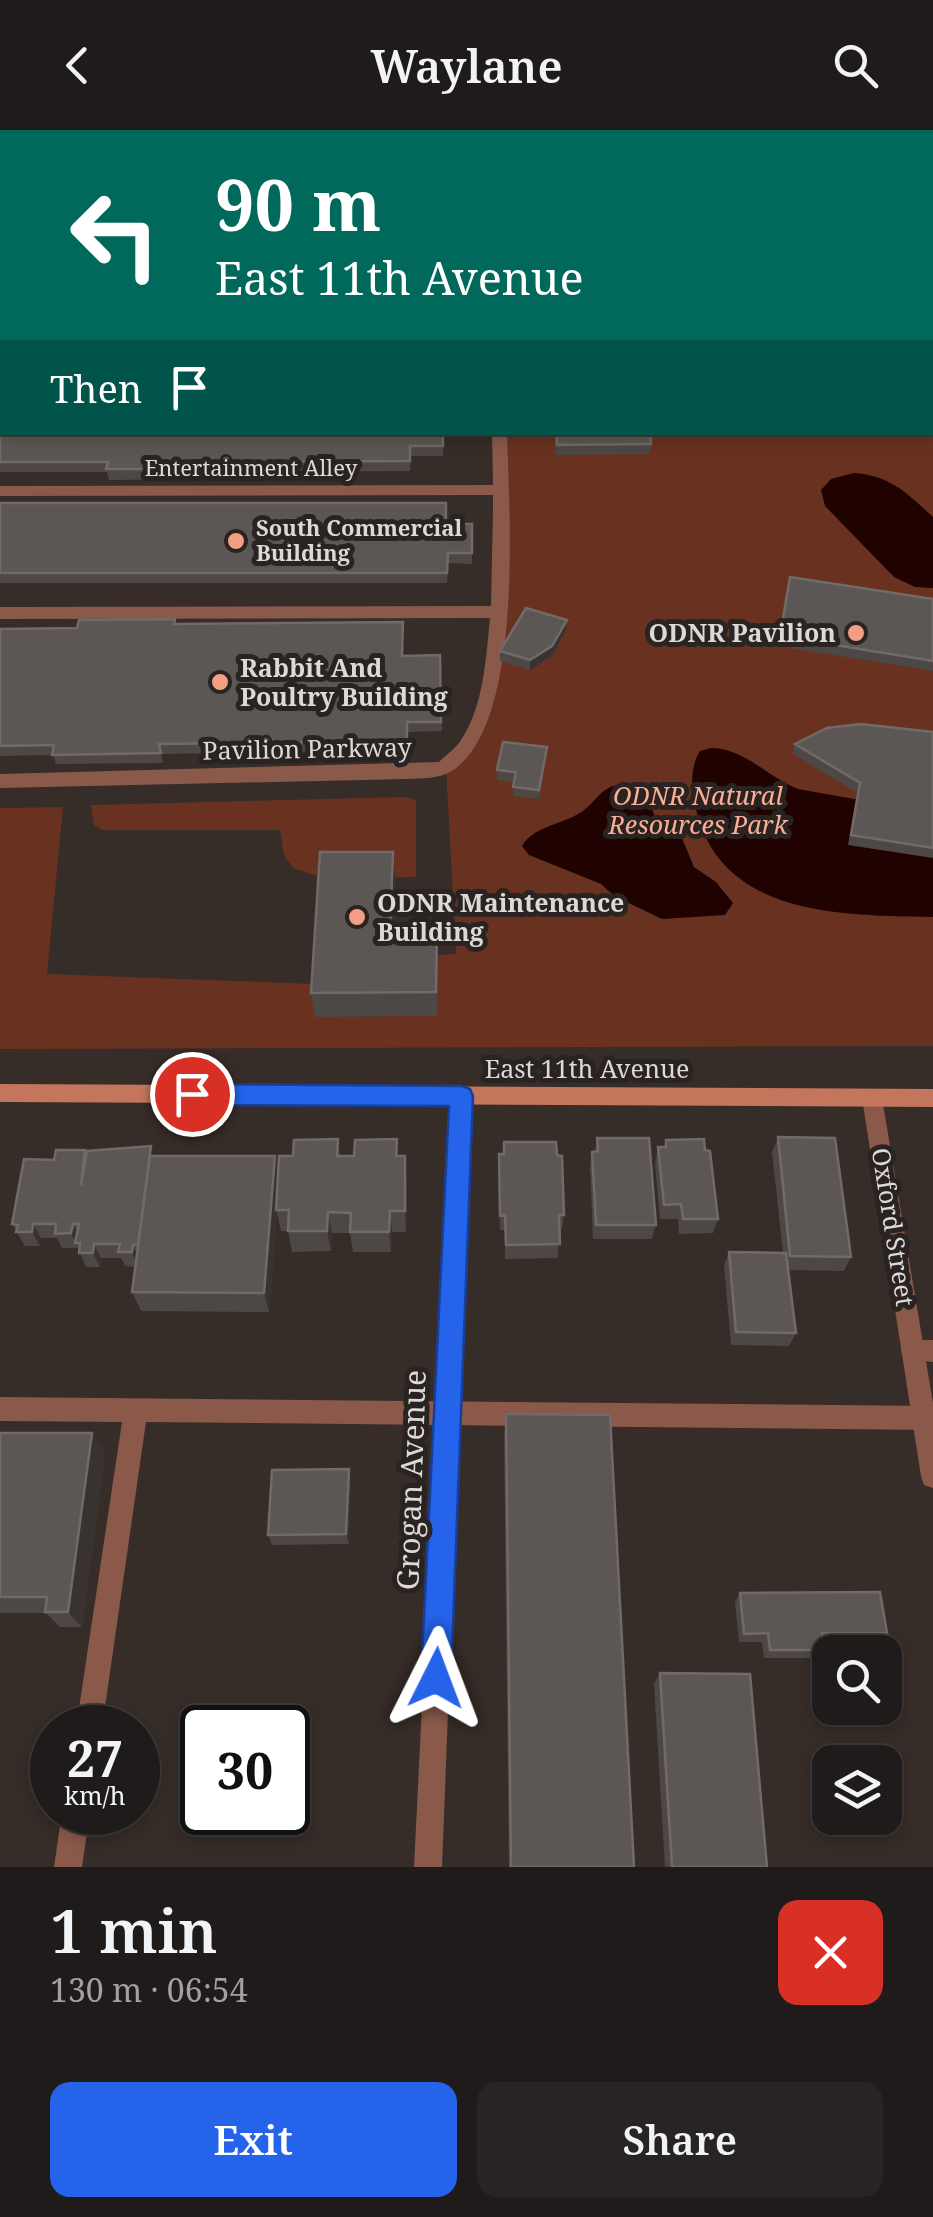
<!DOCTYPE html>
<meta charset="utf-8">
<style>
body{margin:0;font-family:"Noto Serif",serif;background:#272423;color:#f1f3f6;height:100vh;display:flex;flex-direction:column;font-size:38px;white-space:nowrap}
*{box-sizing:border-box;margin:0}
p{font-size:32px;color:#a1a1a2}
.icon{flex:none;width:55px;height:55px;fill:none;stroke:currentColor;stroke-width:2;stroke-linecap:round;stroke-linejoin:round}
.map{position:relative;height:1737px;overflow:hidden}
.panel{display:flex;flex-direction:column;background:#1f1b1a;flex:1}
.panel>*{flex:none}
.top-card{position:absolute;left:0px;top:0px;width:935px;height:305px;box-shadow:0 5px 15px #0003,0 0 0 2px #3c3939;background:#00695c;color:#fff;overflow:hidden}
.tools{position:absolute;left:812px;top:1505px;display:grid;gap:20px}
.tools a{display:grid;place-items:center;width:90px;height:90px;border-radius:20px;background:#1f1b1a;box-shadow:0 5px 15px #0003,0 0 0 2px #3c3939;font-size:50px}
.speed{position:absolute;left:30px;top:1575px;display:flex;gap:20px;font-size:50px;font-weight:700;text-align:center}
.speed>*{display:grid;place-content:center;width:130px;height:130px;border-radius:50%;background:#1f1b1a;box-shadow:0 5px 15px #0003,0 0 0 2px #3c3939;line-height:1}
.speed small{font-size:25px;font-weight:400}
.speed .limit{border:5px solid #111;border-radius:15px;background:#fff;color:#111}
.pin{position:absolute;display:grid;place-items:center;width:85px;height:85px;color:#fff;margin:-42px;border:5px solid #fff;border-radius:50%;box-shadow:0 2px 10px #0007}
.me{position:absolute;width:110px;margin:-55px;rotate:3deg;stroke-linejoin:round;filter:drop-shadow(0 0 8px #0008)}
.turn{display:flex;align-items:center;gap:35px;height:210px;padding:0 50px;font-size:45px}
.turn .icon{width:130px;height:130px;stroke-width:2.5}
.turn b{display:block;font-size:70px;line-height:85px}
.then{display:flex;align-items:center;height:95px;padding:0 50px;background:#0003;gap:20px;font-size:38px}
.round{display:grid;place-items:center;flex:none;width:105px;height:105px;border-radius:20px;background:#272423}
.overview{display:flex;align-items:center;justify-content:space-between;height:170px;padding:0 50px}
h1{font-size:60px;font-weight:600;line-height:75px}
.primary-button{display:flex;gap:20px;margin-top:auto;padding:20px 50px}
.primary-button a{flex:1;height:115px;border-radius:20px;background:#2563eb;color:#fff;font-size:40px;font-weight:600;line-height:115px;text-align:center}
.primary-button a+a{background:#272423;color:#f1f3f6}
header{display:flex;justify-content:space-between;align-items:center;height:130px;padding:0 50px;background:#1f1b1a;font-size:45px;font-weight:600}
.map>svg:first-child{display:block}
</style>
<header><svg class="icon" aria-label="back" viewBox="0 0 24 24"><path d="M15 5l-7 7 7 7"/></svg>Waylane<svg class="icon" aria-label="search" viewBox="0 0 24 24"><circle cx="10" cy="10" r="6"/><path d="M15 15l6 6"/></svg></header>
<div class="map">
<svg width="933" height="1737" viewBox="0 0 933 1737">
<rect width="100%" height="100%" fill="#292422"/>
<path fill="#362c28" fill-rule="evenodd" d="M0,0h933v1737h-933zM2,2h930v300h-930zM830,1522h55v56h-55zM52,1598h86v84h-86zM202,1598h86v84h-86zM830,1632h55v56h-55z"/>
<path fill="#693220" d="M933,284v632l-933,3v-241l63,-1 -16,167 270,10 120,32v-61l19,-1 -10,-188 43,-65 10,-268 433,-1z
M404,667l12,3v77l-93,1 -30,-10 -9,-13 -4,-25h-178l-8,-5 -3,-20z"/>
<path fill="#200300" d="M854,343c36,2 54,21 79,44v71l-18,-1 -21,-10 -69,-71 -4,-16 10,-11z
M711,618c33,0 58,30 87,41l135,24v104c-85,-2 -206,1 -235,-100 -6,-21 -10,-47 2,-66z
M617,655l19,5 14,13 5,14 26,19 13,31 22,15 17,21 -8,12 -63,4 -48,-23 -13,-12 -72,-29 -7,-9c11,-19 37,-21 56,-32 17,-9 20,-25 39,-29z"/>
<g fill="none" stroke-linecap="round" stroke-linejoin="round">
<path fill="#8a594a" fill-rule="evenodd" d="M932,88h1v8h-1z
M0,237h2v8h-2z
M492,302h15c2,79 18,291 -55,339 -12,8 -31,7 -45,8l-407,9v-14l439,-12c7,-7 17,-14 22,-22 23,-34 25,-83 29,-122l-490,1v-12l491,-1 2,-96v-15l-493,1v-10l493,-1z
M913,1210h20v22l-28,-3 -4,-8 4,-8z
M0,1267l933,9v24l-787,-8 -44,306h-26l46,-306 -122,-1z
M62,1682h28l-8,55h-28z"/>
<path fill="#8a594a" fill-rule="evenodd" d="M386,0h16l1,2h-15z
M2,21v13l-2,1v-13z
M932,279h1v10h-1z
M462,957l7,3 3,6 -30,771h-28l38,-771 3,-6z
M872,959l7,3 3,6 51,305v85l-9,-3 -3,-9 -59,-378 3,-6z"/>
<path fill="#c3765c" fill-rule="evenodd" d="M0,954l933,5v18l-933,-5z"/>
</g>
<path fill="#4d4745" d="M0,244l443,58v24h-32l-1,15 -206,1 -1,7 -94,1 -2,-8h-107z
M554,302h96l1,12 -1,10 -94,1z
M0,373l446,21h26v40l-24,-1 -1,20h-447z
M790,447l143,22v72l-155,-25z
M567,490l-1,10 -14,26 -22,14 -30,-9v-10z
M176,494l227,32 37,-1 2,76 -34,1v19l-247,3 2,9 -107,1 -3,-9 -53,1v-127z
M933,602v126l-85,-13 9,-52 -64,-39 2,-10z
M547,617l-8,52 -26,-3 1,-14 -17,-2v-10z
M393,722l2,26 -2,53 44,24v61l-122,1 -4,-24z
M778,1007l73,120 -7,14 -56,-1 8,63 -7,13 -58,-1 -7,-79 5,-14 54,1 -11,-101z
M597,1008l59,87 -4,14h-59l-3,-72 2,-15 3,-1z
M338,1009l2,17h14l43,-17 1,17 9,22 -1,54h-14l-1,20h-38l-3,-19h-18l-1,18 -39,1 -4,-21h-7l-4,-18 -8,99 -128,-1 -9,-19 4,-25 -11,-1 -4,-8h-20l-1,9h-14l-8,-19h-16l-5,-10h-16l-1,8h-15l-13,-22 42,-64 32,-7 69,3 123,16 15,-16z
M666,1010l52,79 -5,14 -34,1 -1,-15h-18l-5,-56 3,-16h6z
M504,1012l53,13 7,60 -2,14h-3l-1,29 -53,1v-29h-5l-1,-61v-15h4z
M506,1284l128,453h-125l-5,-432z
M0,1303l105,21 -23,173h-22l-14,-14h-46z
M351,1350l-2,64 -77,1 -4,-10z
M740,1463l147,40 -9,8h-55l1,9 -7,8h-53l-2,-16h-23l-4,-40z
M660,1543l107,194h-102l-11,-183z"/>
<path fill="#383230" d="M567,490l-1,10 -14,26 -22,14v-10z
M393,722l2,26 -3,78 -2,-25z
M275,1026l5,22 -11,134 -5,-19z
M405,1026l2,22 -1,54 -1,-21z
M390,1081l2,21 -1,20 -2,-20z
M328,1082l4,21 -1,18 -4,-20z
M33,1094l8,14 -1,8 -8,-14z
M73,1094l7,14 -4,5 -5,-10z
M94,1114l7,14 -1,9 -7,-14z
M133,1115l6,14 -1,8 -6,-15z
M92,1303l13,21 -23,173 -14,-15z
M349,1339l2,11 -2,64 -3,-10z"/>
<path fill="#5c5755" stroke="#706b69" stroke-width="2.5" d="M589,0h344v64l-1,-62h-343z
M0,244h2v58h441v14h-33v15l-208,1 -1,7h-95l2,-7h-108z
M556,302h94l1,12 -94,1z
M0,373h446v21h26v29h-24l-1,20h-447z
M790,447l143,22v62l-153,-25z
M526,478l41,12 -15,26 -22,14 -30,-9z
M175,489l-1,5 229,-2 -1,34 38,-1 1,67h-34v19l-248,3 2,9 -109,2 2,-10 -54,1v-117l77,-1 2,-8z
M861,594l72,8v116l-82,-13 9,-52 -65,-39 32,-16z
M503,612l44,5 -8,43 -26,-3 3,-15 -19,-2z
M320,722h73l-3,79 47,-1 -1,62 -125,1z
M778,1007l57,1 16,119 -61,-1z
M597,1008h52l7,87h-60l-4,-73 6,-1z
M338,1009l-1,17h17l1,-16 42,-1 -1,17h9v55h-15l-1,21h-39l1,-19 -23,-1 -1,19h-39l1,-21h-13l3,-54h14l1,-16z
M704,1009l1,11 5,1 8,68h-35l-2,-15 -17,1 -6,-58h8v-7z
M504,1012h52l1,13 5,1 2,59h-5l1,29 -54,1 -1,-30 -5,1 -1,-62h5z
M151,1016l-13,99h-5l-1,7h-14l2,-8h-26l-1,9h-14l1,-10h-5l4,-19h-6l-2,9 -16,1 1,-10h-23l-1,8h-16l2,-7 -6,-1 12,-65 30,1 2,-10h29l-4,35 6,-34z
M150,1026h125l-11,137 -132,-1z
M729,1122l57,1 10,80 -60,-1z
M506,1284l104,1 24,452h-123z
M0,1303h92l-24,179h-23l2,-15h-47z
M349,1339l-3,65 -78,1 4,-65z
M880,1462l7,41h-65l2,17h-54l-2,-17 -24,1 -4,-41z
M660,1543l90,1 17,193h-95z"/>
<path fill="#2563eb" stroke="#184099" stroke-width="2.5" d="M192,954l270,2 8,3 3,7 -22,582 -4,10 -11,5 -10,-5 -5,-10 28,-572 -257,-1 -8,-3 -4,-8 4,-7z"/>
<g fill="#f39f84" stroke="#292422" stroke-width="4">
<circle cx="236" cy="411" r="10"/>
<circle cx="856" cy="503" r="10"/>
<circle cx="220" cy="552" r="10"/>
<circle cx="357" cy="787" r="10"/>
</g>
<g text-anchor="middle" stroke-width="10" stroke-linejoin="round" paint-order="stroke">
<g font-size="22" fill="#dcd9d7" stroke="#292422">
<text x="251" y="346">Entertainment Alley</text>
</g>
<g font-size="22" font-weight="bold" fill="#dcd9d7" stroke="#292422" text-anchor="start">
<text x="256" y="406">South Commercial<tspan x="256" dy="25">Building</tspan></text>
</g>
<g font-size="25" font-weight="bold" fill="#dcd9d7" stroke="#292422" text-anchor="start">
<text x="836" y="512" text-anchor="end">ODNR Pavilion</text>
<text x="240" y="547">Rabbit And<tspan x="240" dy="29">Poultry Building</tspan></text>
<text x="377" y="782">ODNR Maintenance<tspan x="377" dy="29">Building</tspan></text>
</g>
<g font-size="25" fill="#dcd9d7" stroke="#292422">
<text transform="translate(307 619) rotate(-1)" y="9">Pavilion Parkway</text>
<text x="587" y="948">East 11th Avenue</text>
<text transform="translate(893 1097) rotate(81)" y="9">Oxford Street</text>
</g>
<g font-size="25" font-style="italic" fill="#fcad94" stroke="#292422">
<text x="698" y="675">ODNR Natural<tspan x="698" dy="29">Resources Park</tspan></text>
</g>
<g font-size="30" fill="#dcd9d7" stroke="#292422">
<text transform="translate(412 1350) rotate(-88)" y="10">Grogan Avenue</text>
</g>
</g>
</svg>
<div class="tools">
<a><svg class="icon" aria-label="search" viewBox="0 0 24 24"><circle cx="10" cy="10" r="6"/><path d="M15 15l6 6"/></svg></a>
<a><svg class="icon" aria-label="layers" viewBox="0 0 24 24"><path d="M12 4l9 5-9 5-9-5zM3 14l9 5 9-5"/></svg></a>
</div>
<div class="speed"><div>27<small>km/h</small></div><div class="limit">30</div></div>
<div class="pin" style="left:192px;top:964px;background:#d93025"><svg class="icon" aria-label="arrive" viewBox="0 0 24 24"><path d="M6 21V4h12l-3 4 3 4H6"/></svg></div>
<svg class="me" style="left:436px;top:1548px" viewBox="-20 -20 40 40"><path d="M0-17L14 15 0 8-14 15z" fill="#2563eb" stroke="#fff" stroke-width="4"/></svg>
<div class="top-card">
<div class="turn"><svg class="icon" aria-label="left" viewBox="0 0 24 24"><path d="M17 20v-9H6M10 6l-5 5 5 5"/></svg><div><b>90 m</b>East 11th Avenue</div></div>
<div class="then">Then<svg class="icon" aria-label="arrive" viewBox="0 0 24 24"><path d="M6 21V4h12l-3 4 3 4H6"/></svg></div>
</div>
</div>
<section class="panel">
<div class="overview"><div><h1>1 min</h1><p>130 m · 06:54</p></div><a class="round" style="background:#d93025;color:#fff"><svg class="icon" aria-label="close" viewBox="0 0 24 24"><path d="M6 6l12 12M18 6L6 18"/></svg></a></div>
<div class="primary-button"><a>Exit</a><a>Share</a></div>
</section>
